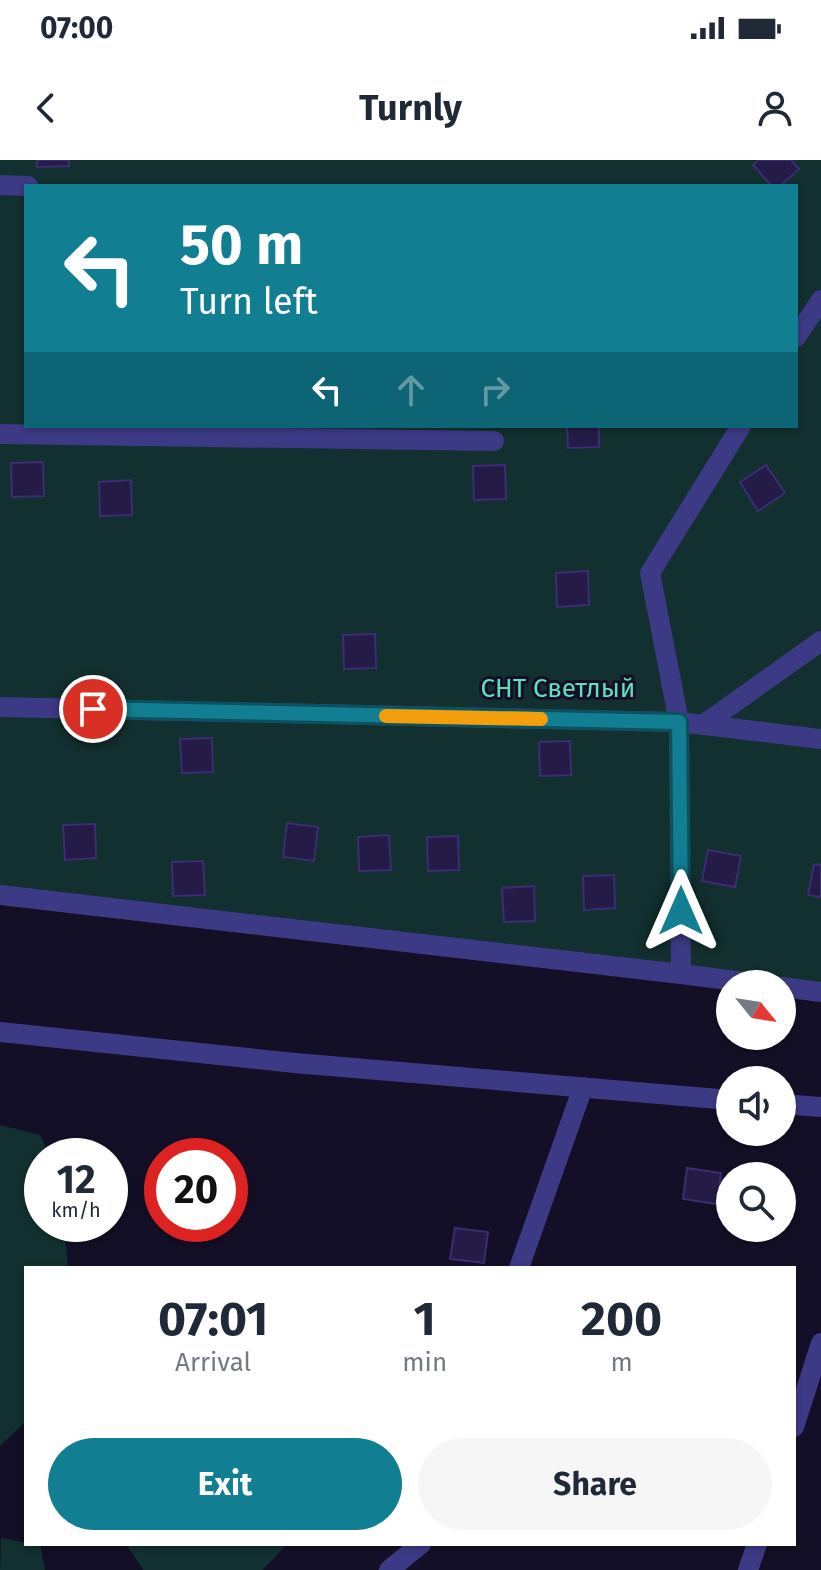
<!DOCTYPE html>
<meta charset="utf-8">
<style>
body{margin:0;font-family:"Fira Sans",sans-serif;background:#f6f6f7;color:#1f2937;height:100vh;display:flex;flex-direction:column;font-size:30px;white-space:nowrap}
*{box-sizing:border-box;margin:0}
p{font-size:26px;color:#747a83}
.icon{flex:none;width:44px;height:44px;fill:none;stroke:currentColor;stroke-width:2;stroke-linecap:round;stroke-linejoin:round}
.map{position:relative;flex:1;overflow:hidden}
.drawer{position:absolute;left:24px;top:1106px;width:772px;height:280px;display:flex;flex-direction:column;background:#fff;border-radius:0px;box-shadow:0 2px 6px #0004}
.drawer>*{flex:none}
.top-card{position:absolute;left:24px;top:24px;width:774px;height:244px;border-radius:0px;box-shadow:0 2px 6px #0004;background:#117e91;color:#fff;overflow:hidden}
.needle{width:52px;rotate:120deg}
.buttons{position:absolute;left:716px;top:810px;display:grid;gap:16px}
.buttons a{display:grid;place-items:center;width:80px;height:80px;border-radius:50%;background:#fff;box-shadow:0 2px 6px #0004;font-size:40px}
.speed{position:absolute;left:24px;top:978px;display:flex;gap:16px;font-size:40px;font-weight:700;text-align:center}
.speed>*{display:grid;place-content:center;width:104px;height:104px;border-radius:50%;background:#fff;box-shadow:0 2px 6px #0004;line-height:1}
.speed small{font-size:20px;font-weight:400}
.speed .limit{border:12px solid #d22;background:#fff;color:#111}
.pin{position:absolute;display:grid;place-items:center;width:68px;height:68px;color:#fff;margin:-34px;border:4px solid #fff;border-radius:50%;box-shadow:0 2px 8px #0007}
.me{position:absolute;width:88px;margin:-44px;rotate:0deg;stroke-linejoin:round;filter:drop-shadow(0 0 6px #0008)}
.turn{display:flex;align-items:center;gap:28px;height:168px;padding:0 24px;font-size:36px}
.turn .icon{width:104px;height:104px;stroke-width:2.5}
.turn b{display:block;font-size:56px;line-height:68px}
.lanes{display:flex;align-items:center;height:76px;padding:0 24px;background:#0003;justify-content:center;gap:40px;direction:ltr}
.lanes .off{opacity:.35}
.eta{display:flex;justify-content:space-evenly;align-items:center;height:136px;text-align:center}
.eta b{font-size:48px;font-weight:700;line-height:56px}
.primary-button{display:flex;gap:16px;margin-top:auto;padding:16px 24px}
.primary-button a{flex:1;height:92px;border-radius:48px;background:#117e91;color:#fff;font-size:32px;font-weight:700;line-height:92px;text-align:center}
.primary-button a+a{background:#f6f6f7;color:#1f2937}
.status{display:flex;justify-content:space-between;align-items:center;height:56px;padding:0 40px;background:#fff;direction:ltr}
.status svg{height:22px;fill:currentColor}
header{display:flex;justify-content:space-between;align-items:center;height:104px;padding:0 24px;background:#fff;font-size:36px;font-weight:700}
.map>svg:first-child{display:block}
</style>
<div class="status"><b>07:00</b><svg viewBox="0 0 49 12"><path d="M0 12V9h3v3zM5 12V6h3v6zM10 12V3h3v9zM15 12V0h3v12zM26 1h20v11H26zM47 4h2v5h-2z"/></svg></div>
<header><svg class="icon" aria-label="back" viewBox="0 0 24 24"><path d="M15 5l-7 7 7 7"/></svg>Turnly<svg class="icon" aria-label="person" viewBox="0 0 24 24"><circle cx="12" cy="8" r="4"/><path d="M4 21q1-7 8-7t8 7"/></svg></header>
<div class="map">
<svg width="821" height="1410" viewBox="0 0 821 1410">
<rect width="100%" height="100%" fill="#130f26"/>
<path fill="#12302f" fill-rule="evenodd" d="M0,0h821v823l-821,-93zM26,26h770v240h-770z
M0,965l40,10 10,21h-8v68h22l4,44h-42v153l-26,25z
M1,1378l39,7 5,25h-45z
M126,1384h161l-24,26h-120z"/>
<path fill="#241b47" stroke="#3b2d73" stroke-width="2" d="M37,0h32v6l-32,1z
M758,0h33l8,9 -19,17h-8l-19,-21z
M567,266h32v21l-31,1z
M43,302l1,34 -32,1 -1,-34z
M505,305l1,34 -32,1 -1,-34z
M766,305l19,28 -27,18 -18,-29z
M131,320l1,35 -32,1 -1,-34z
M588,411l1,34 -32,2 -1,-34z
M375,474l1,34 -32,1 -1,-34z
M212,578l1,34 -31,1 -2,-34z
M570,581l1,34 -31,1 -1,-34z
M287,663l31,4 -4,34 -31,-4z
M95,664l1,34 -31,2 -2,-35z
M389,675l2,35 -32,1 -1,-34z
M458,676l1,34 -31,1 -1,-34z
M708,690l33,6 -6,31 -33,-6z
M203,701l2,34 -32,1 -1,-34z
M814,704l7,1v32l-13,-2z
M614,715l1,33 -31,2 -1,-34z
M534,726l1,35 -31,1 -2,-34z
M687,1008l34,5 -4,31 -34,-5z
M455,1068l33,4 -4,31 -34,-4z"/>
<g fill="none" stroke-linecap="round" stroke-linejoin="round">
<path stroke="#3d3a85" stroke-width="20" d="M0,25l28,1
M796,177l25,-37
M741,266l-91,147 29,149 2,252 79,10
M0,274l494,7
M0,547l679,15 142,17
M703,565l118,-84
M0,735l681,79
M782,827l39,5
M0,872l295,31 435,37
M782,944l39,3
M519,1108l64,-181
M794,1267l27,-84
M389,1410l32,-26
M748,1410l9,-26"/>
</g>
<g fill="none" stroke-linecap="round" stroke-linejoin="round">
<defs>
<path id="route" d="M93,549l586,13 2,189"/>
</defs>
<use href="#route" stroke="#0b525e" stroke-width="20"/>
<use href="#route" stroke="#117e91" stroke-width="14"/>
<path stroke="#f59e0b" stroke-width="14" d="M386,556l155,3"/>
</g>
<g text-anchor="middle" stroke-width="6" stroke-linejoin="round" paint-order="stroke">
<g font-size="26" fill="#5fe0c0" stroke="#130f26">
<text x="558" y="537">СНТ Светлый</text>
</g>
</g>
</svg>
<div class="buttons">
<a><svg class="needle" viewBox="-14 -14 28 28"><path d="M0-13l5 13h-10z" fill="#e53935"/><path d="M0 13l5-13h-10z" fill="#747a83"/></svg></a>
<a><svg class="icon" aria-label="sound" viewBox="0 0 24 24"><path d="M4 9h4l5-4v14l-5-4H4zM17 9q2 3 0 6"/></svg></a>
<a><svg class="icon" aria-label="search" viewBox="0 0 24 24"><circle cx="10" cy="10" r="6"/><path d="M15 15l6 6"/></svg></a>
</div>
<div class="speed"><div>12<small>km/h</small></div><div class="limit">20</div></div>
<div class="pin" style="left:93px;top:549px;background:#d93025"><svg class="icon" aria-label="arrive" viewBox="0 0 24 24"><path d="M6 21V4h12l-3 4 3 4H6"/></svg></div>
<svg class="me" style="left:681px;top:751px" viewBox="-20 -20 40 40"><path d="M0-17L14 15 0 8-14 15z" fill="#117e91" stroke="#fff" stroke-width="4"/></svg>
<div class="top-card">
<div class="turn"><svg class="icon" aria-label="left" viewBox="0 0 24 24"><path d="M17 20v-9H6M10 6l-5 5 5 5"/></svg><div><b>50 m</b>Turn left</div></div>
<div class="lanes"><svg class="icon" aria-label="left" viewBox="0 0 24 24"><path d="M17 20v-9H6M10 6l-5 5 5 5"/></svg><svg class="icon off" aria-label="ahead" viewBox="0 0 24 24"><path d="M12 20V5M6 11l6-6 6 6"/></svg><svg class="icon off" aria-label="right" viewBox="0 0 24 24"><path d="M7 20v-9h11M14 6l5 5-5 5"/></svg></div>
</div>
<section class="drawer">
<div class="eta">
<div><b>07:01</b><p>Arrival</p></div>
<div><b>1</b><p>min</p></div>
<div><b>200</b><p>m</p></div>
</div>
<div class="primary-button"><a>Exit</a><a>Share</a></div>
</section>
</div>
